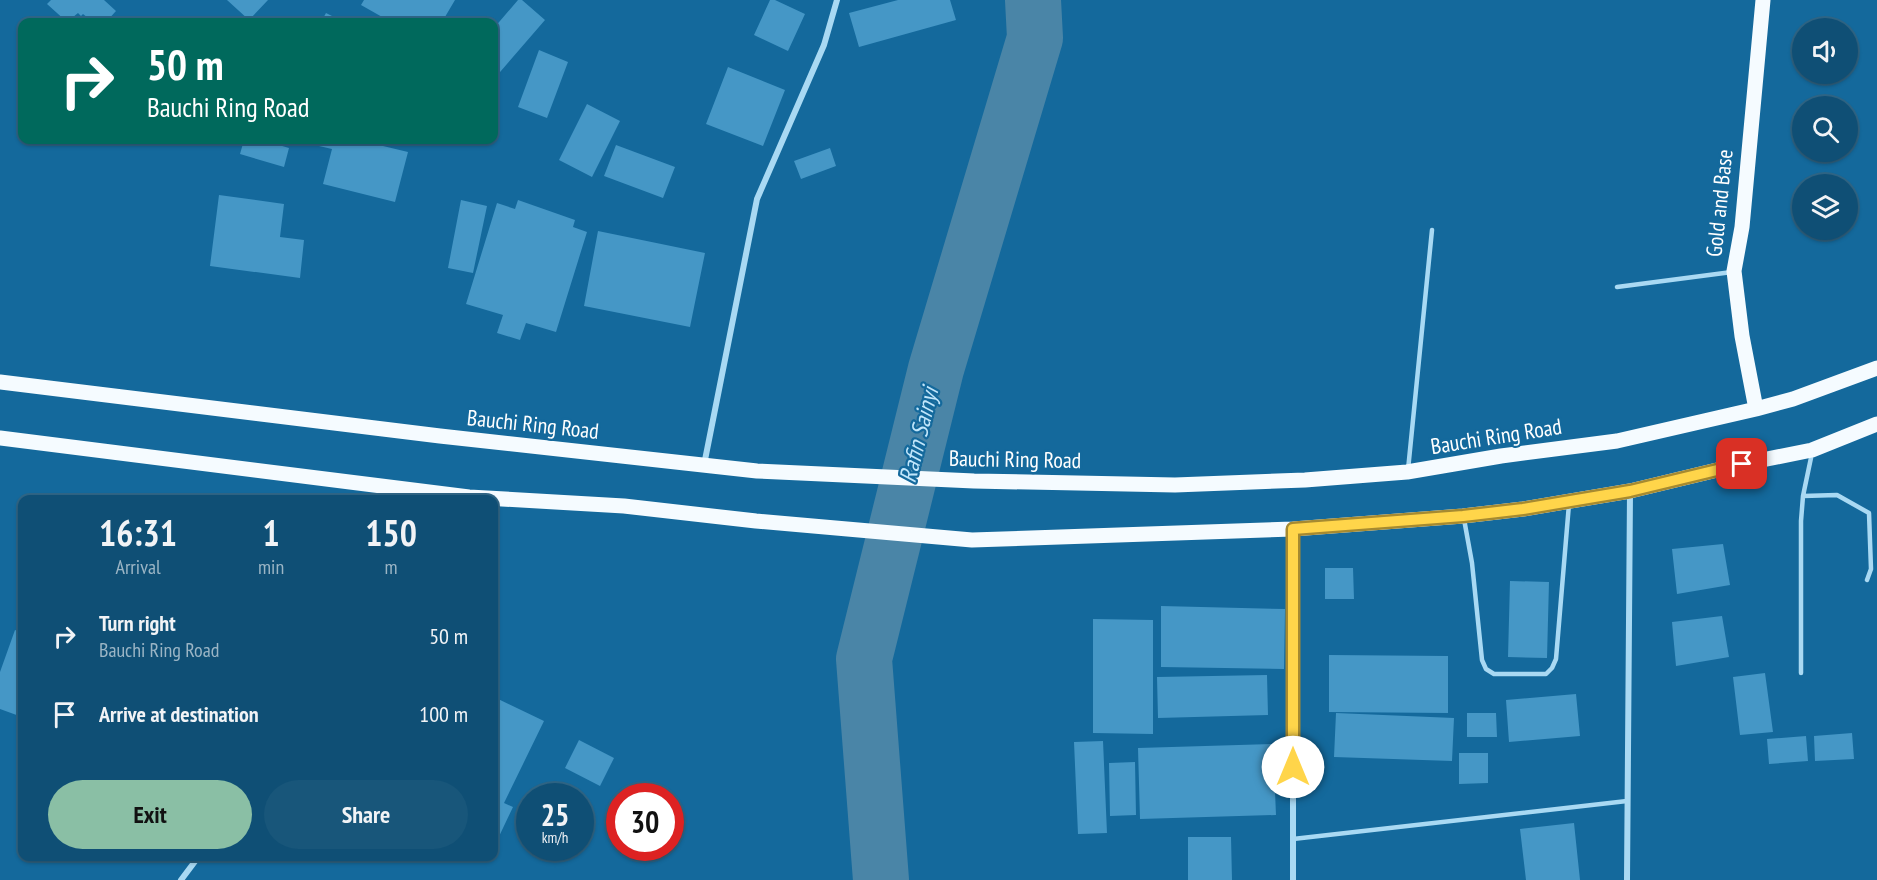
<!DOCTYPE html>
<style>
body{margin:0;font-family:"PT Sans Narrow",sans-serif;background:#18567a;color:#f1f3f6;height:100vh;display:flex;flex-direction:column;font-size:22px;white-space:nowrap}
*{box-sizing:border-box;margin:0}
p{font-size:20px;color:#9bb5c5}
.icon{flex:none;width:33px;height:33px;fill:none;stroke:currentColor;stroke-width:2;stroke-linecap:round;stroke-linejoin:round}
.map{position:relative;flex:1;overflow:hidden}
.sheet{position:absolute;left:18px;top:495px;width:480px;height:366px;display:flex;flex-direction:column;background:#0f4f75;border-radius:12px;box-shadow:0 2px 4px #0004,0 0 0 2px #2f6687}
.sheet>*{flex:none}
.banner{position:absolute;left:18px;top:18px;width:480px;height:126px;border-radius:12px;box-shadow:0 2px 4px #0004,0 0 0 2px #2f6687;background:#00695c;color:#fff;overflow:hidden}
.buttons{position:absolute;left:1792px;top:18px;display:grid;gap:12px}
.buttons a{display:grid;place-items:center;width:66px;height:66px;border-radius:50%;background:#0f4f75;box-shadow:0 2px 4px #0004,0 0 0 2px #2f6687;font-size:30px}
.speed{position:absolute;left:516px;top:783px;display:flex;gap:12px;font-size:30px;font-weight:700;text-align:center}
.speed>*{display:grid;place-content:center;width:78px;height:78px;border-radius:50%;background:#0f4f75;box-shadow:0 2px 4px #0004,0 0 0 2px #2f6687;line-height:1}
.speed small{font-size:15px;font-weight:400}
.speed .limit{border:9px solid #d22;background:#fff;color:#111}
.pin{position:absolute;display:grid;place-items:center;width:51px;height:51px;color:#fff;margin:-26px;border-radius:12px;box-shadow:0 3px 9px #0006}
.me{position:absolute;width:66px;margin:-33px;rotate:0deg;stroke-linejoin:round;filter:drop-shadow(0 0 4px #0008)}
.turn{display:flex;align-items:center;gap:21px;height:126px;padding:0 30px;font-size:27px}
.turn .icon{width:78px;height:78px;stroke-width:2.5}
.turn b{display:block;font-size:42px;line-height:51px}
.eta{display:flex;justify-content:space-evenly;align-items:center;height:102px;text-align:center}
.eta b{font-size:36px;font-weight:700;line-height:42px}
.cta{display:flex;gap:12px;margin-top:auto;padding:12px 30px}
.cta a{flex:1;height:69px;border-radius:36px;background:#8abfa5;color:#111;font-size:24px;font-weight:700;line-height:69px;text-align:center}
.cta a+a{background:#18567a;color:#f1f3f6}
ul{padding:0;list-style:none}
li{display:flex;align-items:center;gap:18px;height:78px;padding:0 30px}
li div{flex:1}
li b{display:block;font-size:22px}
li em{font-style:normal}
.map>svg:first-child{display:block}
</style>
<div class="map">
<svg width="1877" height="880" viewBox="0 0 1877 880">
<rect width="100%" height="100%" fill="#14699c"/>
<g fill="none" stroke-linecap="round" stroke-linejoin="round">
<path stroke="#4a85a7" stroke-width="56" d="M881,880l-17,-221 72,-290 99,-331 -2,-38"/>
</g>
<path fill="#4597c6" d="M51,0h53l12,11 -10,11h-13l-10,-8 -2,2 -3,-3 -11,9 -20,-18z
M227,0h41l-19,20z
M364,0h91l-13,22h-51l-30,-17z
M518,0h4l23,20 -51,59v-51z
M770,0h5l30,14 -17,37 -34,-16z
M898,0h52l6,20 -97,27 -10,-34z
M326,13l18,9h-23z
M539,50l29,12 -21,56 -29,-11z
M728,67l57,23 -22,56 -57,-22z
M587,104l33,17 -28,56 -33,-17z
M244,140h18l27,8 -5,19 -44,-13z
M293,140h65l50,12 -13,50 -72,-18 9,-35z
M616,145l59,22 -12,31 -59,-22z
M830,148l6,18 -35,13 -7,-18z
M219,195l65,9 -4,33 24,3 -4,38 -90,-12z
M461,200l26,6 -14,67 -25,-5z
M518,200l57,20 -2,7 14,5 -31,100 -30,-9 -6,17 -23,-7 6,-18 -37,-11 31,-101 18,6z
M598,231l107,22 -15,74 -106,-21z
M1723,544l7,41 -53,9 -5,-45z
M1325,568h28l1,31h-29z
M1510,581l39,1 -2,76 -39,-1z
M1161,606l124,3 -1,60 -123,-2z
M1722,616l7,41 -53,9 -4,-44z
M1093,619l60,1v114l-60,-1z
M15,630l7,3v84l-22,-8v-37z
M1329,655l119,1v57l-119,-1z
M1765,673l8,59 -33,3 -7,-58z
M1267,675l1,40 -110,3 -1,-41z
M1576,694l4,42 -71,6 -3,-42z
M494,697l50,24 -40,82 9,4 -19,40z
M1336,713l118,5 -2,43 -118,-4z
M1467,713h29l1,24h-30z
M1852,733l2,26 -39,2 -1,-25z
M1806,736l2,25 -39,3 -2,-25z
M579,740l35,18 -14,28 -35,-18z
M1103,741l4,92 -29,1 -4,-92z
M1273,744l3,71 -136,4 -2,-71z
M1459,753h29v30l-29,1z
M1135,762l1,53 -26,1 -1,-53z
M1574,823l6,57h-54l-6,-51z
M1188,837h43l1,43h-44z"/>
<g fill="none" stroke-linecap="round" stroke-linejoin="round">
<path stroke="#a9d9f3" stroke-width="4.5" d="M1617,287l115,-15
M1408,470l24,-240
M1803,496l34,-1 32,18 2,56 -4,11
M1464,519l8,44 10,97 4,9 8,5h52l6,-6 4,-9 13,-155
M1801,673v-152l2,-25 9,-43
M1293,839l334,-38"/>
<path stroke="#a9d9f3" stroke-width="6" d="M704,465l53,-266 67,-154 13,-45
M1293,529v351
M181,880l18,-24
M1627,880l3,-388"/>
<path stroke="#f5fbff" stroke-width="15" d="M0,382l440,54 317,35 217,10 201,4 130,-5 102,-8 94,-16 116,-15 139,-32 37,-10 84,-31
M1756,409l-14,-73 -8,-65 8,-44 21,-227
M0,438l469,59 155,9 132,15 216,19 321,-11 170,-13 60,-7 107,-18 112,-27 70,-14 65,-26"/>
</g>
<g fill="none" stroke-linecap="round" stroke-linejoin="round">
<defs>
<path id="route" d="M1293,767v-238l170,-13 60,-7 107,-18 112,-27"/>
</defs>
<use href="#route" stroke="#a68a30" stroke-width="15"/>
<use href="#route" stroke="#ffd54a" stroke-width="10"/>
</g>
<g text-anchor="middle" stroke-width="4.5" stroke-linejoin="round" paint-order="stroke">
<g font-size="22" fill="#fff" stroke="#14699c">
<text transform="translate(1719 203) rotate(-84)" y="8">Gold and Base</text>
<text transform="translate(533 424) rotate(6)" y="8">Bauchi Ring Road</text>
<text transform="translate(1496 436) rotate(-9)" y="8">Bauchi Ring Road</text>
<text transform="translate(1015 459) rotate(1)" y="8">Bauchi Ring Road</text>
</g>
<g font-size="24" font-style="italic" fill="#c1e6fb" stroke="#14699c">
<text transform="translate(919 435) rotate(-76)" y="8">Rafin Sainyi</text>
</g>
</g>
</svg>
<div class="buttons">
<a><svg class="icon" aria-label="sound" viewBox="0 0 24 24"><path d="M4 9h4l5-4v14l-5-4H4zM17 9q2 3 0 6"/></svg></a>
<a><svg class="icon" aria-label="search" viewBox="0 0 24 24"><circle cx="10" cy="10" r="6"/><path d="M15 15l6 6"/></svg></a>
<a><svg class="icon" aria-label="layers" viewBox="0 0 24 24"><path d="M12 4l9 5-9 5-9-5zM3 14l9 5 9-5"/></svg></a>
</div>
<div class="speed"><div>25<small>km/h</small></div><div class="limit">30</div></div>
<div class="pin" style="left:1742px;top:464px;background:#d93025"><svg class="icon" aria-label="arrive" viewBox="0 0 24 24"><path d="M6 21V4h12l-3 4 3 4H6"/></svg></div>
<svg class="me" style="left:1293px;top:767px" viewBox="-20 -20 40 40"><circle r="19" fill="#fff"/><path d="M0-13L10 11 0 6-10 11z" fill="#ffd54a"/></svg>
<div class="banner">
<div class="turn"><svg class="icon" aria-label="right" viewBox="0 0 24 24"><path d="M7 20v-9h11M14 6l5 5-5 5"/></svg><div><b>50 m</b>Bauchi Ring Road</div></div>
</div>
<section class="sheet">
<div class="eta">
<div><b>16:31</b><p>Arrival</p></div>
<div><b>1</b><p>min</p></div>
<div><b>150</b><p>m</p></div>
</div>
<ul>
<li><svg class="icon" aria-label="right" viewBox="0 0 24 24"><path d="M7 20v-9h11M14 6l5 5-5 5"/></svg><div><b>Turn right</b><p>Bauchi Ring Road</p></div><em>50 m</em></li>
<li><svg class="icon" aria-label="arrive" viewBox="0 0 24 24"><path d="M6 21V4h12l-3 4 3 4H6"/></svg><div><b>Arrive at destination</b></div><em>100 m</em></li>
</ul>
<div class="cta"><a>Exit</a><a>Share</a></div>
</section>
</div>
